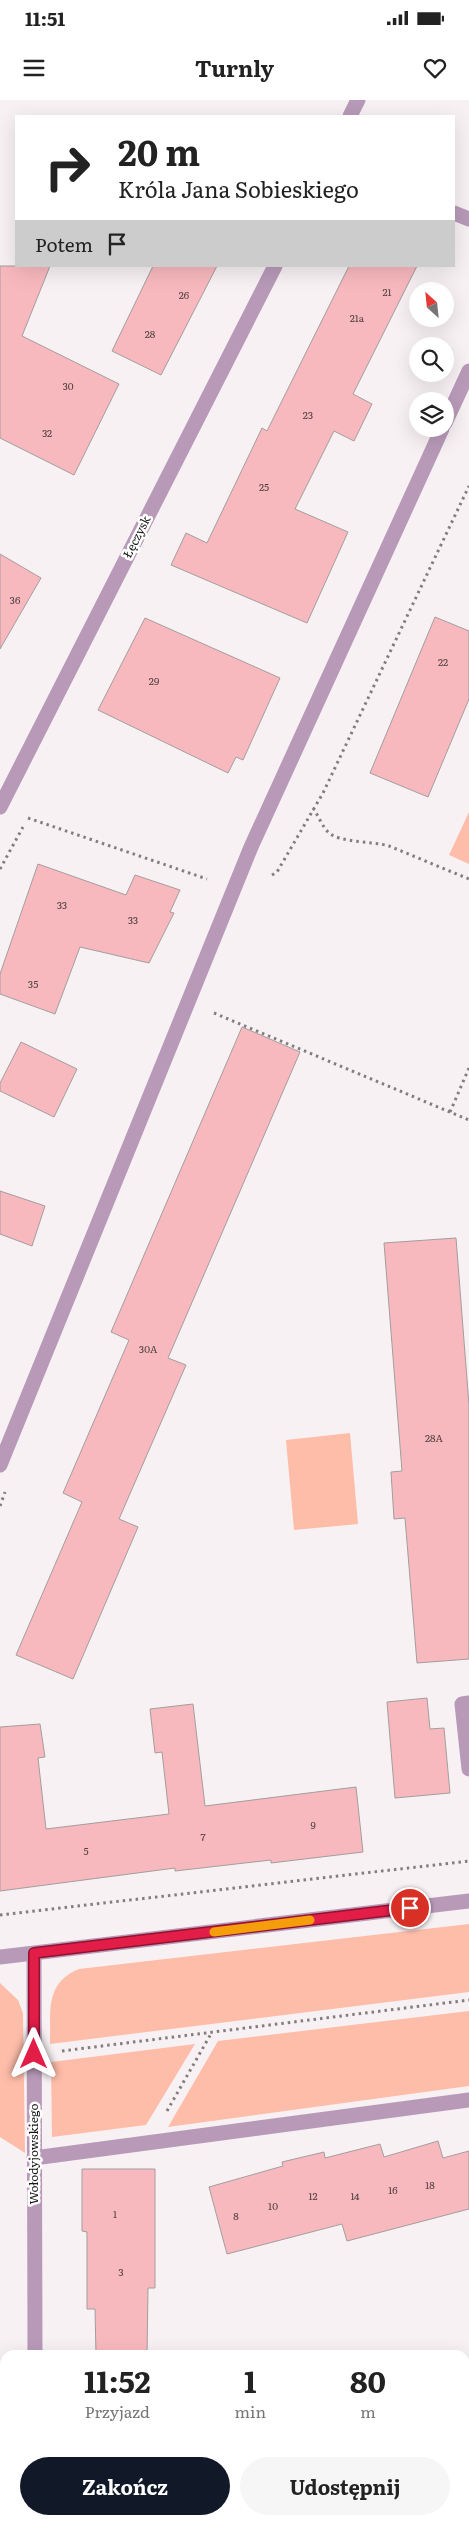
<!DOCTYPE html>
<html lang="pl">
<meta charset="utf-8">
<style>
body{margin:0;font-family:Literata,serif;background:#f6f6f6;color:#222;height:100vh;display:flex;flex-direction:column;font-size:19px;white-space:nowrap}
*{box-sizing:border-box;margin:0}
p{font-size:16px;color:#767676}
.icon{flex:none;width:28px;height:28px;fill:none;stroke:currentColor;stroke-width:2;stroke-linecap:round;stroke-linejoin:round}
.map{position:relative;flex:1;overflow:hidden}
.drawer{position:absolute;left:0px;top:2250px;width:470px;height:175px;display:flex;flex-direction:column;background:#fff;border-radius:15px 15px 0 0;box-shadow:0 5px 20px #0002}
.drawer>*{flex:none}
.top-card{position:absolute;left:15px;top:15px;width:440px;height:152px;border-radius:0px;box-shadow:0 5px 20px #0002;background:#fff;color:#222;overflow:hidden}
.needle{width:32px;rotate:333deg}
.buttons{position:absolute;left:409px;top:182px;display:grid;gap:10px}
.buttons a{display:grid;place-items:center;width:45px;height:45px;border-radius:50%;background:#fff;box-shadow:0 5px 20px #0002;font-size:25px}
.pin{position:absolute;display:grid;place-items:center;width:42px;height:42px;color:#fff;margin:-21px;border:2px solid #fff;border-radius:50%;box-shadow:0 1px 5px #0007}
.me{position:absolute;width:55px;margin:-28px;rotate:0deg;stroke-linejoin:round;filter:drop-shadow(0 0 4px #0008)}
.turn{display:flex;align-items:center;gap:18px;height:105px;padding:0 20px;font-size:22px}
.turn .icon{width:65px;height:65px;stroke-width:2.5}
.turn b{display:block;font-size:35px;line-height:42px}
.then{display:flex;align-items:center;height:48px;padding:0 20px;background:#0003;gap:10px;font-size:19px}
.eta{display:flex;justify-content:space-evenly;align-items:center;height:85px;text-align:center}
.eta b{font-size:30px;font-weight:700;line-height:35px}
.cta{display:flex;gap:10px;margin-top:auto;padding:10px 20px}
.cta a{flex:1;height:58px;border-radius:30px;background:#111827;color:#fff;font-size:20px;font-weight:700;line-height:58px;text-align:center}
.cta a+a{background:#f6f6f6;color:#222}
.status{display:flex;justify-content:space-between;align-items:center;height:35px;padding:0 25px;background:#fff;direction:ltr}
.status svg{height:14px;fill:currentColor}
header{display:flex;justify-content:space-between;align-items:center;height:65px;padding:0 20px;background:#fff;font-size:22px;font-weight:700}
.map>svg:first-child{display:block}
</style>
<div class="status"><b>11:51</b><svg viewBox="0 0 49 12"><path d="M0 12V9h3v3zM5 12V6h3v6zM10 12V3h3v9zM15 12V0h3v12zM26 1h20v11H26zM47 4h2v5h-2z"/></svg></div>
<header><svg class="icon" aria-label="menu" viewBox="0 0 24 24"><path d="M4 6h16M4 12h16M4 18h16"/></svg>Turnly<svg class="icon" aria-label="heart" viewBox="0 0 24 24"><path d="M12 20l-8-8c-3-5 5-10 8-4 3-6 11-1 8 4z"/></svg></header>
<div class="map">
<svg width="469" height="2425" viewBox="0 0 469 2425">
<rect width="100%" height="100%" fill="#f7f1f4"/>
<path fill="#febda9" d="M469,712v52l-20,-9z
M350,1333l8,91 -64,6 -8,-90z
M469,1824v68l-419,52c1,-31 -6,-61 29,-75z
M0,1883l18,17 5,13 2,140 -25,-16z
M469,1911v75l-301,41 50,-86z
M195,1944l-49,81 -94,12 -1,-75z"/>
<path fill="#f8b9be" stroke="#a39d9e" d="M0,166h50l-28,70 97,48 -45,91 -74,-37z
M153,166h64l-56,109 -49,-24z
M349,166h68l-64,128 19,10 -18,37 -20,-10 -39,78 53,23 -41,91 -136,-58 15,-32 21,10 55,-115 5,3z
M0,454l41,24 -41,71z
M435,517l34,14v68l-41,98 -58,-24z
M145,518l135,60 -37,82 -7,-3 -8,16 -130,-63z
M38,764l88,31 9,-20 45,15 -10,22 4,1 -25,50 -69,-16 -25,67 -55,-20v-20z
M242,927l58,25 -132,306 18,7 -67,154 19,8 -65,152 -57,-24 66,-153 -19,-9 66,-153 -18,-8z
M21,942l56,27 -23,48 -54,-26v-8z
M0,1091l45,15 -13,40 -32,-12z
M456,1138l13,167v254l-52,4 -12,-145 -11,1 -3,-47 11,-1 -18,-228z
M427,1598l3,31 14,-1 6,65 -55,5 -8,-96z
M193,1604l12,102 151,-19 7,65 -92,11v-3l-96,11v-3l-175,23v-164l40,-3 5,33 -7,1 8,71 123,-15 -7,-62 -7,1 -5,-44z
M438,2041l5,17 26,-7v58l-122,32 -5,-17 -115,30 -18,-67 74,-21 -1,-4 42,-10 1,6 55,-14 4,13z
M82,2069h73v119h-7l-1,67h-51l-1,-46h-8v-77l-5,-1z"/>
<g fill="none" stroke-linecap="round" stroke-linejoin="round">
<path stroke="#827e80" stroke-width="3" stroke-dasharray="2.5 4" stroke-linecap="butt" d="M313,708c5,7 9,18 15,24 11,11 45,9 61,14l80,33
M28,718l179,61
M0,769l23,-42
M272,775l5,-3 46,-79 146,-307
M214,913l255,107
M450,1012l19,-44
M0,1406l5,-14
M0,1815l469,-54
M62,1951l407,-51
M167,2011l45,-79"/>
<path stroke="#b89ab8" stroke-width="15" d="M454,113l15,6
M445,323l24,-52
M0,1365l251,-618 191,-418
M469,1603l-7,1 7,65
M34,2058l435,-58"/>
<path stroke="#b89ab8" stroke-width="15" d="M350,16l8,-16
M0,707l275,-541
M34,1853l1,402
M0,1857l469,-56
M465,2345l4,-1
M36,2420v5
M245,2420v5
M414,2420l1,5"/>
</g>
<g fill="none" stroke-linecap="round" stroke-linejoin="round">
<defs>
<path id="route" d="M34,1954v-101l376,-45"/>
</defs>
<use href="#route" stroke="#92132f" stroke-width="12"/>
<use href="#route" stroke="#e11d48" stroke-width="9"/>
<path stroke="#f59e0b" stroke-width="9" d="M214,1832l96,-12"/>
</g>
<g text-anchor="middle" stroke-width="5" stroke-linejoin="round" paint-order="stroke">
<g font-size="10" fill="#514042">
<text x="387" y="196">21</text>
<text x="184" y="199">26</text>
<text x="357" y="222">21a</text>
<text x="150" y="238">28</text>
<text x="68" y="290">30</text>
<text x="308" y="319">23</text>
<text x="47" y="337">32</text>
<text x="264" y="391">25</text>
<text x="15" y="504">36</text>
<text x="443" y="566">22</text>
<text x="154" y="585">29</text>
<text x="62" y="809">33</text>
<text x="133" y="824">33</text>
<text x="33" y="888">35</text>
<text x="148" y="1253">30A</text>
<text x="434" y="1342">28A</text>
<text x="313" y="1729">9</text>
<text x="203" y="1741">7</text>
<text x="86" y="1755">5</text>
<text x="430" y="2089">18</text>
<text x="393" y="2094">16</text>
<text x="313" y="2100">12</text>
<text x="355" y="2100">14</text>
<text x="273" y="2110">10</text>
<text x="115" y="2118">1</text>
<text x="236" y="2120">8</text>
<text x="121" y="2176">3</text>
</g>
<g font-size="12" fill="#191718" stroke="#fff">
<text transform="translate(137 437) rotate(-63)" y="4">Łęczysk</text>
<text transform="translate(34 2054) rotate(-90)" y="4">Wołodyjowskiego</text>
</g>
</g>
</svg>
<div class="buttons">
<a><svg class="needle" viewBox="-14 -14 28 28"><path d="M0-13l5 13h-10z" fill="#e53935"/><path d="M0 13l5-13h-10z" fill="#767676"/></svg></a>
<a><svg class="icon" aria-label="search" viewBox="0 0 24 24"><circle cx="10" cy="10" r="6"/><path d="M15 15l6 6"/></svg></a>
<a><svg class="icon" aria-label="layers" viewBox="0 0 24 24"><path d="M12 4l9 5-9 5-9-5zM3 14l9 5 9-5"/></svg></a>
</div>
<div class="pin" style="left:410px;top:1808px;background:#d93025"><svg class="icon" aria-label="arrive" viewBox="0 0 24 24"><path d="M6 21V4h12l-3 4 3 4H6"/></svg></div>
<svg class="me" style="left:34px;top:1954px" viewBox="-20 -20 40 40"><path d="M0-17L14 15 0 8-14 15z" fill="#e11d48" stroke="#fff" stroke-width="4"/></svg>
<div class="top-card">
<div class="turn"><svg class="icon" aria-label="right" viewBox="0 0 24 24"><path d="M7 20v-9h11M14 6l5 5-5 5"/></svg><div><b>20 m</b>Króla Jana Sobieskiego</div></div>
<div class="then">Potem<svg class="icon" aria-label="arrive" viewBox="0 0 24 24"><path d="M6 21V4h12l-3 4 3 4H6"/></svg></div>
</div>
<section class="drawer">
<div class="eta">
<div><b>11:52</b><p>Przyjazd</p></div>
<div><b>1</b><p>min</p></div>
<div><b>80</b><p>m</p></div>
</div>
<div class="cta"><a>Zakończ</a><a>Udostępnij</a></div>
</section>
</div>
